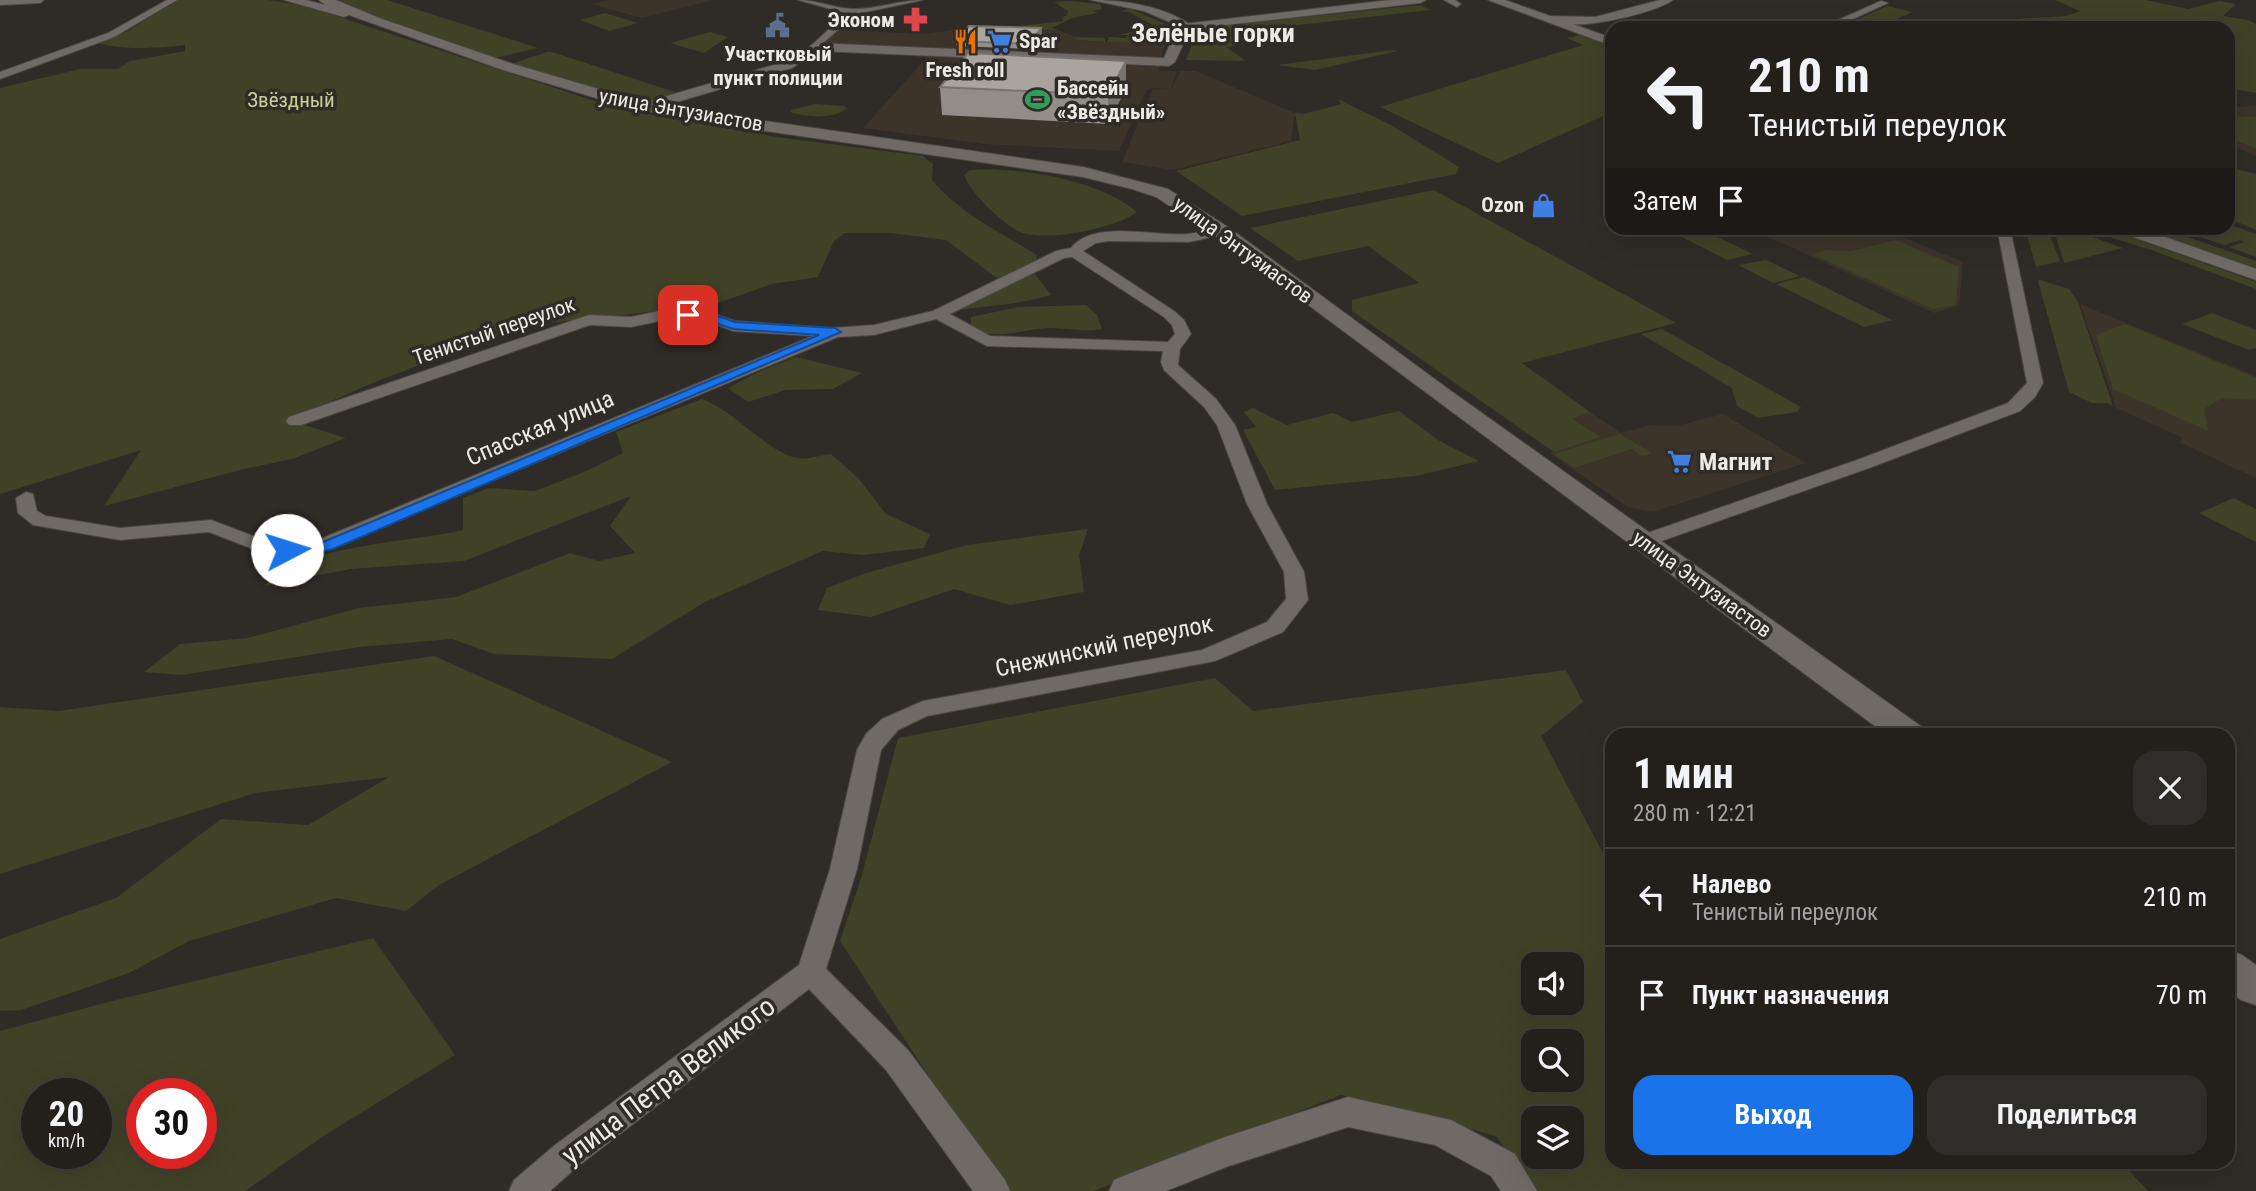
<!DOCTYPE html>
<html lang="ru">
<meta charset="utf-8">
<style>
body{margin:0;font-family:"Roboto Condensed",sans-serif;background:#2f2d29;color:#f1f3f6;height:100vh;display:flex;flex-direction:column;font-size:26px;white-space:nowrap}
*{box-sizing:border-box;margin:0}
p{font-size:23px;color:#a3a3a3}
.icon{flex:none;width:38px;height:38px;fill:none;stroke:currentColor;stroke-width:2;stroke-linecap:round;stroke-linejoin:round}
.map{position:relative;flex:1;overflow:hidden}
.drawer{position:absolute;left:1605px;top:728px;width:630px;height:441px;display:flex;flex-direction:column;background:#23201c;border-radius:21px;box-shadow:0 7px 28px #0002,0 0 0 2px #403e3b}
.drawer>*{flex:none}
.top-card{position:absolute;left:1605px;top:21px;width:630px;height:214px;border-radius:21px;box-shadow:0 7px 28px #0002,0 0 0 2px #403e3b;background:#23201c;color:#f1f3f6;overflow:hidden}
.controls{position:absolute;left:1521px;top:952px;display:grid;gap:14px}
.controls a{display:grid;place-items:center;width:63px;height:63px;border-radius:14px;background:#23201c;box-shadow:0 7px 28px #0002,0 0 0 2px #403e3b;font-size:35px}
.speed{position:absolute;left:21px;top:1078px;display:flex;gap:14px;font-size:35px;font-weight:700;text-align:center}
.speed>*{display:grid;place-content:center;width:91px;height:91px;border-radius:50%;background:#23201c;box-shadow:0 7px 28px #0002,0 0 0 2px #403e3b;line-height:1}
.speed small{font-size:18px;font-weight:400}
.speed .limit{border:10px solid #d22;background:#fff;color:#111}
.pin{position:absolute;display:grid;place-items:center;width:60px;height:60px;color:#fff;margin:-30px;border-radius:14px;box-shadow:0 4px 10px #0006}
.me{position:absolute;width:77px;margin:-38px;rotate:85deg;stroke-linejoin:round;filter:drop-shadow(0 0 5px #0008)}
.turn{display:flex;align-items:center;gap:24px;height:147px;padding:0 28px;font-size:32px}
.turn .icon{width:91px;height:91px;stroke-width:2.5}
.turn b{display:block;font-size:49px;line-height:60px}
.then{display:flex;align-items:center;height:66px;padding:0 28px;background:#0003;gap:14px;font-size:26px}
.round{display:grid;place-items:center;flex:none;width:74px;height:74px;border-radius:21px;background:#2f2d29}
.overview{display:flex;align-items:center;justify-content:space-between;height:119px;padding:0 28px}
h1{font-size:42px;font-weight:700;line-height:52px}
.action{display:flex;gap:14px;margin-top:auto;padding:14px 28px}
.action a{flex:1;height:80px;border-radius:21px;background:#1a73e8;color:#fff;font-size:28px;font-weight:700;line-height:80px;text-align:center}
.action a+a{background:#2f2d29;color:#f1f3f6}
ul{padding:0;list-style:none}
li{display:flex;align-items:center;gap:21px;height:98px;padding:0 28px;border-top:2px solid #403e3b}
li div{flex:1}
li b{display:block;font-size:26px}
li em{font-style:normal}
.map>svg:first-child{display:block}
</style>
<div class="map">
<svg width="2256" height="1191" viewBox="0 0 2256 1191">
<rect width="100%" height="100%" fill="#2f2b26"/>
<path fill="#3c3329" d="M609,0h105l-72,18 -51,-14z
M978,27l77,3 28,11 83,3 -7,15 -339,-14 17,-15 88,4z
M928,56l231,11v4h18l-6,19 9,-19h16l99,42 -4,28 -118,29 -51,-8 30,-72 19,-1 -16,-1 -8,1 -28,62 -135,-7 -121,-16z
M2256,106v50l-28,-12v-37z
M1749,228h132l82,34 -4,44 -25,7z
M2080,304l176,72v102l-77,-36 4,-4 -67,-30z
M1590,412l31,21 29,-8 26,1 47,-12 83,49 -153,49 -25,-5 -79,-54 51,-16 -28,-19z"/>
<path fill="#3f4227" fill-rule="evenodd" d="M178,0h90l38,6 313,103 158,28 146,19 10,8 -1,16c28,33 67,52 105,75l-1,6 -38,18 -52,-39 -56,-7h-45l-11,8 -16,36 -46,7 -60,21 -191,21 -151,58 -81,36 57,18 -54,21 -48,10 -140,37 37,-56 -141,44v-406l80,-19h38l12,-8 55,-10v-6c-30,3 -58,6 -87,-2l28,-11z
M332,0h55l151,48 -43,10 -90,-30z
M2055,0h91l42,9 31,-8 17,3 -13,12 25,4 8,4v69l-28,-5v-60h-184l-29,-9 50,-3 15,-5z
M1071,1l29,3 2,5 -8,2 4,2 -26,5 -20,10 22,9 31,1v4l-26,-2 -24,-10 -38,-1 2,-3 44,-5 -1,-3 5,-3 1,-4 -14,-9z
M1420,5l11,5 -193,22 2,5 10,6 -24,4 20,14 -60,-1 11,-29 5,-3z
M1887,6l25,6 -34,16 -37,-1z
M1130,9l38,16 3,8 -7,11 -57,-2 2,-5 17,1 2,-3h-10l23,-5 3,-6h4l-3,8h2l4,-8 -22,-12 -9,-1z
M605,13l33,10 -29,8 -29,-11z
M710,32l18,5 -24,16 -34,-10z
M1579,35l33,12v65l-114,51 -118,-56 203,-62 -16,-7z
M1393,50l5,1 -83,19 -38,-5z
M547,52h5l129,42 -24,7 -19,1 -127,-38z
M1338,99l53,26 68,42 -3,7 -214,42 -66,-45 124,-31 -5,-27 9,1 37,-10z
M816,104l28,2 3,2c-11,11 -42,10 -56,4l-1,-2z
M2228,116l28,1v32l-28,-12z
M2228,167l28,7v56l-28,-12z
M970,170c49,-3 128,9 167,42 -22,17 -97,32 -121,18 -17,-10 -45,-37 -52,-55z
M1434,190l242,133 -154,40 68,49 -17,7 28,18 -47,15 -202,-141v-11l67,-17 -51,-37 -70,15 -48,-33z
M2228,224l28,10v23l-27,-10 16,-5 -5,-2 -16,5 -51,-17h55z
M2025,228h22l13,33 -24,6z
M2053,228h15l55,20 -59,15z
M2081,228h25l150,54v7l-102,-38z
M2133,228h29l94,33v11z
M1703,230l50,24 -26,6 -49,-25z
M1896,240l63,27 -3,38 -23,4 -119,-54 11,-5 26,1z
M1766,260l34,16 -27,7 -35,-18z
M1035,274l16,21c-33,10 -63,10 -97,16l48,-26z
M1804,277l88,43h1l-29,7 -88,-43z
M2040,280l29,9 9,13 35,104 -6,-3h-15l-23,-11 -31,-111z
M1086,305l11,10 5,14c-19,4 -36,-2 -55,-1 -25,1 -55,15 -77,-2l1,-9 47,-10z
M2212,313l44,17v18l-7,2 -67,-26z
M2125,324l131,54v22l-34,-2 -18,11 4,22 -95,-42 -17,-54z
M1662,329l139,78 -4,5 -39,6 -21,-12 -5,-18 -91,-54z
M796,357l66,16 -29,16 -47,1 -38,12 -20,-14 30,-16z
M702,399c33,12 64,52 95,59 10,2 24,-3 34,-4l28,25 27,35 44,20 -6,14 -62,7 -39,-4 -118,51 -93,57 -118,-5 -42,-15 -92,8 -178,28 -38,-3 36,-28 67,-6 112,-30 97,-11 114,-44 29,8 36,-8 -25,-27 21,-30 -167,65 -114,8 -86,17c33,-40 147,-44 199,-56v-32l26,-10 46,3 49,-19 39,-19 -7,-21z
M1253,408l34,17 46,-12 19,9 47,-11 39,29 41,21 -63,15 -141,14 -32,-60 13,-3 -12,-15z
M1620,434l32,19 -10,3 -10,-7 -58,19 -20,-14z
M2234,498l22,11v33l-57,-29z
M1088,529l-9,26 5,37 -74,13 -56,-16 -83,28 -53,-7 9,-22 39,-15 101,-28z
M434,656l238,106 -233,123 -33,26 -70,-13 -147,43 -60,32 -108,37 -21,1v-72l116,-41 105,-79 87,6 81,-48 -134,16 -255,81v-167l58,4z
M1566,670l17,32 -42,34 71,134v292h509l27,29h-613l-39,-55 -155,-41 -247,96h-90l-164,-250 21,-63 37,-140 317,-60 38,33zM1533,964h39v39h-39zM1533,1041h39v39h-39zM1533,1118h39v39h-39z
M373,938l82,117 -130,80 -80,56h-245v-160l108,-29zM37,1094h59v59h-59zM142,1094h59v59h-59z"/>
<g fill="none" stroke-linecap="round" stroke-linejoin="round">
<defs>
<path id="minor" d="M0,0h44l-4,3 -40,2z
M167,0h10l-63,37 -114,42v-7l108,-39z
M798,0c19,0 35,8 54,9 22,1 48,-9 71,-9l-67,14 -41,36 -5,-3 2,-2 34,-32z
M1091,0c32,0 74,6 101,26l-8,2 -40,-17z
M1444,0h11l6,4 -4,3z
M1660,0h13c-22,15 -105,34 -129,19l5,-3 46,1z
M1881,1l7,2 -55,25h-13z
M1221,227l7,4 -2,3 -37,8 -81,-1 -12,2 -13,8 91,60 10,9 7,14 -11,15 -2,16 38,34 19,26 32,79 37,68 4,28 -25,32 -68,29 -288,55 -29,14 -17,20 -24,119 -31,100 82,81 97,130 5,11h-37l-87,-121 -77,-81 -232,178 -27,24h-41l5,-11 41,-35 244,-180 31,-96 27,-119 9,-16 16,-15 41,-18 279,-51 65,-28 19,-23 -2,-27 -37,-68 -30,-79 -13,-18 -40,-37 -3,-8 2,-11 -176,-5 -51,-27 -62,16 -36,2 -522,217h-50l-57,-22 -89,8 -87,-15 -15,-12 -2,-15 10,-6 7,2 4,17 9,5 74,12 91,-8 58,22h44l500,-206 -80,-5 -29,-11 -35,-1 -38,8 -41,-2 -289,100h-12l-3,-4 3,-4 300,-102 42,2 38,-8 37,2 29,10 97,7 42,-3 59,-14 123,-60 15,-3c22,-29 85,-11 117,-14 11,-1 22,-5 33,-7zM1072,257l92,60 8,8 3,9 -7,8 -178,-6 -40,-22 114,-56z
M1997,228h13l33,155 -8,14 -15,14 -151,57 -219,77h-14l-3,-4 3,-4 221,-77 151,-57 19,-20z
M1348,1097l103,23 64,34 22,37h-36l-10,-15 -56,-31 -87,-18 -122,40 -60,24h-57l5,-11 12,-5 99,-38z"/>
<path id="tertiary" d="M1390,0h36l-6,3 -230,26 -15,33 -6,4 -351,-15 -26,17 -139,41h-10l-2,-3 2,-3 141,-41 31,-19 349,15 12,-28 7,-6z
M1488,0h17l107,38v8z
M2117,228h23l116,41v11l-137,-48z"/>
<path id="secondary" d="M284,0h22l19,5 -6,-5h17l43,18 134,46 116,34 67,13 387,56 85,22 60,38 223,164 471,336 5,8h-40l-673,-500 -58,-38 -24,-8 -49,-12 -387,-56 -70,-14 -123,-37 -154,-55 -5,2z
M2228,950l14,5 14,10v40l-15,-5 -13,-10z"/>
</defs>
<use href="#minor" stroke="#4a4743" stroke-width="2"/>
<use href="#tertiary" stroke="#4a4743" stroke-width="2"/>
<use href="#secondary" stroke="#4a4743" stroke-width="2"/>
<use href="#minor" fill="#6f6a65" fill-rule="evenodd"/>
<use href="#tertiary" fill="#6f6a65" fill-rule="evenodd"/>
<use href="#secondary" fill="#6f6a65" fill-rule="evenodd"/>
</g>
<path fill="#928d88" d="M1041,28l1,5 -12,16 -74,-3v-5z
M940,87l186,1 -18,36 -166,-9z"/>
<path fill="#77736f" d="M1041,28l1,5 -12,16v-5z
M1126,61v27l-18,36v-29z"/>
<path fill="#aaa49e" stroke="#77736f" stroke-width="2" d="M969,26l72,2 -11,16 -74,-3z
M968,53l158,8 -18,34 -168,-8z"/>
<path fill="#1a73e8" stroke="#114b97" stroke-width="2" d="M688,312h18l29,10 100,6 6,4 -508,217c-15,3 -41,12 -54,1l8,-4 36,-4 496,-207 -86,-6 -29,-10 -20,-2v-4z"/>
<defs>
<symbol id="pharmacy-bare" viewBox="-9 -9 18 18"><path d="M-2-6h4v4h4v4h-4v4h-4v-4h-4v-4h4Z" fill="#e0444e" stroke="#2f2b26" stroke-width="2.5" paint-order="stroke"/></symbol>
<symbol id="civic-bare" viewBox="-9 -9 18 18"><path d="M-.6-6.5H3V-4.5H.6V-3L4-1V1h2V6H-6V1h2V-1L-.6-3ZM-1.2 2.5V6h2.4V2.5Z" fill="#5c6f8a" stroke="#2f2b26" stroke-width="2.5" paint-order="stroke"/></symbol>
<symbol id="restaurant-bare" viewBox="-9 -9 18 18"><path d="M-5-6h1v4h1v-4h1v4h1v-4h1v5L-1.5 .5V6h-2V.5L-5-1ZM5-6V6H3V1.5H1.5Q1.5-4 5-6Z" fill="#e8710a" stroke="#2f2b26" stroke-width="2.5" paint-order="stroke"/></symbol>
<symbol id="supermarket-bare" viewBox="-9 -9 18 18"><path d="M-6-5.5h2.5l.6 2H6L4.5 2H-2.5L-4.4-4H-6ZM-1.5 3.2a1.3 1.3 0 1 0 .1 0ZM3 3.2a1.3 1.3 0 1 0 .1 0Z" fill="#3f7fe0" stroke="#2f2b26" stroke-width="2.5" paint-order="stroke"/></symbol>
<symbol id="stadium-bare" viewBox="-9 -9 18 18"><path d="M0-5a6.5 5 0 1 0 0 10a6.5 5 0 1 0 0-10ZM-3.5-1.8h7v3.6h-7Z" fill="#2e9e5b" stroke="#2f2b26" stroke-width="2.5" paint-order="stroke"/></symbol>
<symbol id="shop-bare" viewBox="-9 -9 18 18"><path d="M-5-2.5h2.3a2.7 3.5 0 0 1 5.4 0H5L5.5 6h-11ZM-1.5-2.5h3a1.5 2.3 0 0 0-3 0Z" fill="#3f7fe0" stroke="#2f2b26" stroke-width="2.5" paint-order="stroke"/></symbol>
</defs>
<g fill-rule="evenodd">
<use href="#pharmacy-bare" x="898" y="2" width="35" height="35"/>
<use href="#civic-bare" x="760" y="8" width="35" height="35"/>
<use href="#restaurant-bare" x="948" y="24" width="35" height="35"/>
<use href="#supermarket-bare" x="982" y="24" width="35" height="35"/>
<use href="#stadium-bare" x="1020" y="82" width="35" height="35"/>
<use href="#shop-bare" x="1526" y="188" width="35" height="35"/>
<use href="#supermarket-bare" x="1662" y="444" width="35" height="35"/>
</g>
<g text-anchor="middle" stroke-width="7" stroke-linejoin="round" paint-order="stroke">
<g font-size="21" font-weight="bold" fill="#edeae6" stroke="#2f2b26" text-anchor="end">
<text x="895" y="27">Эконом</text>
<text x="1019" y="48" text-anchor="start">Spar</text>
<text x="778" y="61" text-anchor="middle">Участковый<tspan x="778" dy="24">пункт полиции</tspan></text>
<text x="965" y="77" text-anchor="middle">Fresh roll</text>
<text x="1057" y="95" text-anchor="start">Бассейн<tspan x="1057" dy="24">«Звёздный»</tspan></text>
<text x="1524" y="212">Ozon</text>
</g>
<g font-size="21" fill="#c8ce96" stroke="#2f2b26">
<text x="291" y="107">Звёздный</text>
</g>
<g font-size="21" fill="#edeae6" stroke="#2f2b26">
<text transform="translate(681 110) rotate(10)" y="7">улица Энтузиастов</text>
<text transform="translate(1243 250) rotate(36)" y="7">улица Энтузиастов</text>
<text transform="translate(494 331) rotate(-19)" y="7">Тенистый переулок</text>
<text transform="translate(1702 584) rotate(36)" y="7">улица Энтузиастов</text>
</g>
<g font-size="24" fill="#edeae6" stroke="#2f2b26">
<text transform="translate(540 428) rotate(-23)" y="8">Спасская улица</text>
<text transform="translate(1104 646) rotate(-12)" y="8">Снежинский переулок</text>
</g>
<g font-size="24" font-weight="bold" fill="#edeae6" stroke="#2f2b26" text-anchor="start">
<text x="1699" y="470">Магнит</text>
</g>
<g font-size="26" font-weight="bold" fill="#edeae6" stroke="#2f2b26">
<text x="1213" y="42">Зелёные горки</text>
</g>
<g font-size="28" fill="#edeae6" stroke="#2f2b26">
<text transform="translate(668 1080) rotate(-37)" y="10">улица Петра Великого</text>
</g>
</g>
</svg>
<div class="controls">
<a><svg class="icon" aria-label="sound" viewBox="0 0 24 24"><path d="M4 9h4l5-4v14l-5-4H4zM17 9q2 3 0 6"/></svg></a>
<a><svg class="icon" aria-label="search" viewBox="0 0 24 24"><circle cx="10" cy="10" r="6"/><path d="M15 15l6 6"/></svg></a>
<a><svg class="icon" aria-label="layers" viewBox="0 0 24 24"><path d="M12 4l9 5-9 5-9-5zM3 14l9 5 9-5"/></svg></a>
</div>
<div class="speed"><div>20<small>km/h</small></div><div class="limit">30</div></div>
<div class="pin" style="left:688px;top:315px;background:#d93025"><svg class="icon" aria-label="arrive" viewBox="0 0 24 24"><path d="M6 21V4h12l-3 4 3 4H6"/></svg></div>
<svg class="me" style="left:287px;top:550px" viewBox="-20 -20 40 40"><circle r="19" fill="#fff"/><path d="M0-13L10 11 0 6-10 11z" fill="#1a73e8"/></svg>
<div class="top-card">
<div class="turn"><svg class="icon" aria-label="left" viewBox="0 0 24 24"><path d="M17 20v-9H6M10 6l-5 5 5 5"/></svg><div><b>210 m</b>Тенистый переулок</div></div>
<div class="then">Затем<svg class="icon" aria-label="arrive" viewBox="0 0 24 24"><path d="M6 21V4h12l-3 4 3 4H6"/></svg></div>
</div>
<section class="drawer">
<div class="overview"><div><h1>1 мин</h1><p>280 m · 12:21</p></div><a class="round"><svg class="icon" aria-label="close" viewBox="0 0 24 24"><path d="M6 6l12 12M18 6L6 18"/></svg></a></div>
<ul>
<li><svg class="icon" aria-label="left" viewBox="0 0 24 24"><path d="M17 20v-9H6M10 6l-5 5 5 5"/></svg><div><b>Налево</b><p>Тенистый переулок</p></div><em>210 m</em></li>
<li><svg class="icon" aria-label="arrive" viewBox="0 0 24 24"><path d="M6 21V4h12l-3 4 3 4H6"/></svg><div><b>Пункт назначения</b></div><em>70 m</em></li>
</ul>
<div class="action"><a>Выход</a><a>Поделиться</a></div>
</section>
</div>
